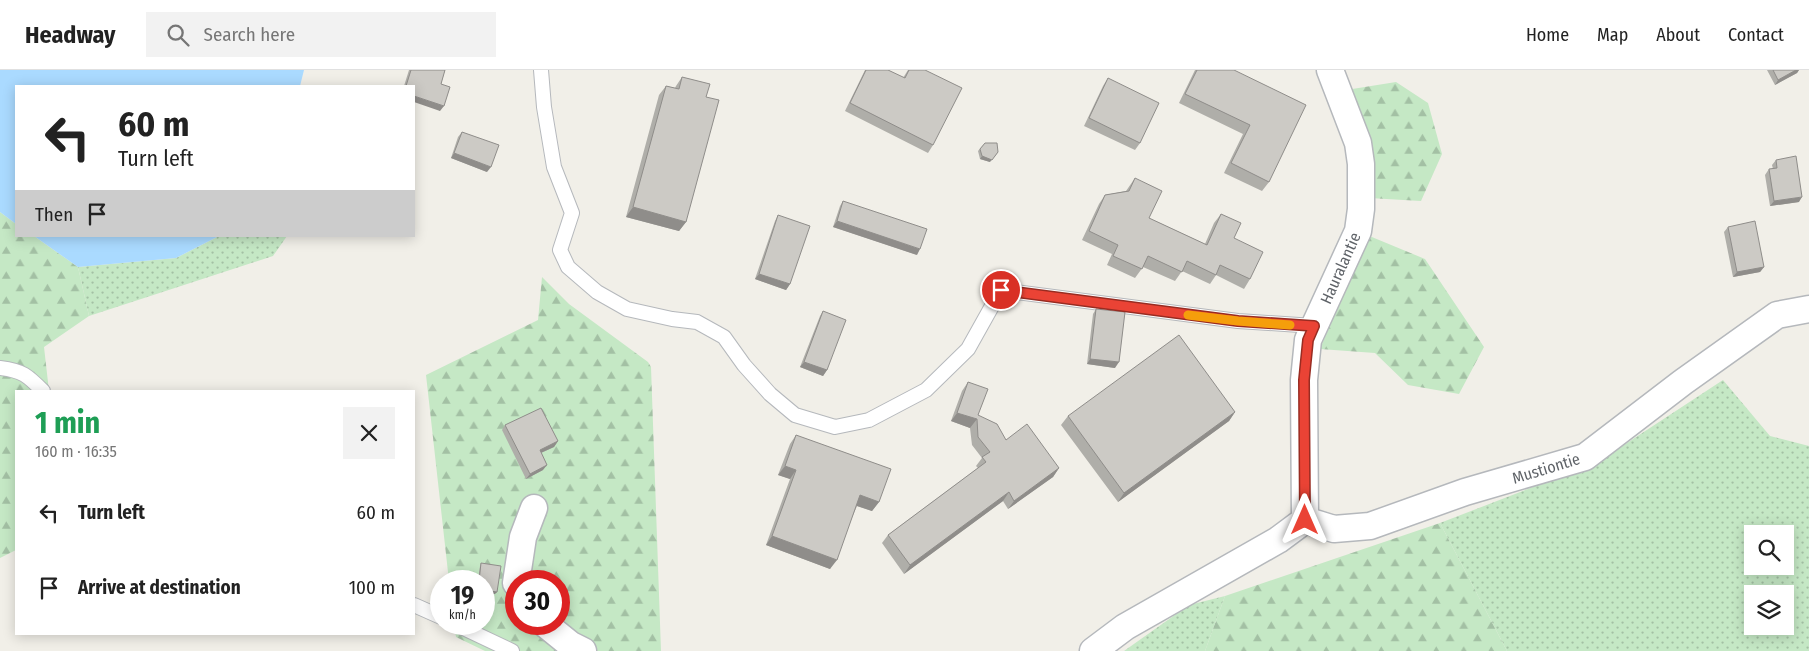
<!DOCTYPE html>
<meta charset="utf-8">
<style>
body{margin:0;font-family:"Fira Sans Condensed",sans-serif;background:#f2f2f2;color:#222;height:100vh;display:flex;flex-direction:column;font-size:19px;white-space:nowrap}
*{box-sizing:border-box;margin:0}
p{font-size:16px;color:#767676}
.icon{flex:none;width:28px;height:28px;fill:none;stroke:currentColor;stroke-width:2;stroke-linecap:round;stroke-linejoin:round}
.map{position:relative;flex:1;overflow:hidden}
.panel{position:absolute;left:15px;top:320px;width:400px;height:245px;display:flex;flex-direction:column;background:#fff;border-radius:0px;box-shadow:0 2px 12px #0003}
.panel>*{flex:none}
.guide{position:absolute;left:15px;top:15px;width:400px;height:152px;border-radius:0px;box-shadow:0 2px 12px #0003;background:#fff;color:#222;overflow:hidden}
.fabs{position:absolute;left:1744px;top:455px;display:grid;gap:10px}
.fabs a{display:grid;place-items:center;width:50px;height:50px;border-radius:0px;background:#fff;box-shadow:0 2px 12px #0003;font-size:25px}
.speed{position:absolute;left:430px;top:500px;display:flex;gap:10px;font-size:25px;font-weight:700;text-align:center}
.speed>*{display:grid;place-content:center;width:65px;height:65px;border-radius:50%;background:#fff;box-shadow:0 2px 12px #0003;line-height:1}
.speed small{font-size:12px;font-weight:400}
.speed .limit{border:8px solid #d22;background:#fff;color:#111}
.pin{position:absolute;display:grid;place-items:center;width:42px;height:42px;color:#fff;margin:-21px;border:2px solid #fff;border-radius:50%;box-shadow:0 1px 5px #0007}
.me{position:absolute;width:55px;margin:-28px;rotate:0deg;stroke-linejoin:round;filter:drop-shadow(0 0 4px #0008)}
.turn{display:flex;align-items:center;gap:18px;height:105px;padding:0 20px;font-size:22px}
.turn .icon{width:65px;height:65px;stroke-width:2.5}
.turn b{display:block;font-size:35px;line-height:42px}
.then{display:flex;align-items:center;height:48px;padding:0 20px;background:#0003;gap:10px;font-size:19px}
.round{display:grid;place-items:center;flex:none;width:52px;height:52px;border-radius:0px;background:#f2f2f2}
.head{display:flex;align-items:center;justify-content:space-between;height:85px;padding:0 20px}
h1{font-size:30px;font-weight:700;line-height:38px;color:#1e9e55}
ul{padding:0;list-style:none}
li{display:flex;align-items:center;gap:15px;height:75px;padding:0 20px}
li div{flex:1}
li b{display:block;font-size:19px}
li em{font-style:normal}
header{display:flex;align-items:center;gap:30px;box-sizing:border-box;height:70px;padding:0 25px;background:#fff;border-bottom:1px solid #e0e0e0}
header strong{font-size:24px}
nav{display:flex;gap:28px;margin-inline-start:auto;font-size:18px}
.search{width:350px;height:45px;background:#f2f2f2;display:flex;align-items:center;gap:12px;box-sizing:border-box;padding:0 18px;border-radius:0px;color:#767676;font-size:19px}
.map>svg:first-child{display:block}
</style>
<header>
<strong>Headway</strong>
<div class="search"><svg class="icon" aria-label="search" viewBox="0 0 24 24"><circle cx="10" cy="10" r="6"/><path d="M15 15l6 6"/></svg>Search here</div>
<nav><a>Home</a><a>Map</a><a>About</a><a>Contact</a></nav>
</header>
<div class="map">
<svg width="1809" height="581" viewBox="0 0 1809 581">
<defs>
<pattern id="grass-dots" width="8" height="8" patternUnits="userSpaceOnUse" patternTransform="scale(1.25)"><rect width="8" height="8" fill="#c5e8c5"/><path d="M2 2h.1M6 6h.1" fill="none" stroke="#a3c0a4" stroke-width="1.8" stroke-linecap="round"/></pattern>
<pattern id="forest-firs" width="22" height="20" patternUnits="userSpaceOnUse" patternTransform="scale(1.25)"><rect width="22" height="20" fill="#c5e8c5"/><path d="M5 1l3.5 6h-7zM16 11l3.5 6h-7z" fill="#a3c0a4"/></pattern>
</defs>
<rect width="100%" height="100%" fill="#f1efe8"/>
<path fill="url(#grass-dots)" fill-rule="evenodd" d="M219,166h68l-14,20 -184,60 -11,-49 98,-9z
M1723,310l47,56 39,10v205h-302l-67,-128 158,-61zM1752,464h33v32h-33zM1752,524h33v32h-33z
M1225,526l-20,55h-81l65,-46z"/>
<path fill="url(#forest-firs)" fill-rule="evenodd" d="M1396,12l32,21 14,51 -21,47 -52,-3 -23,-108z
M0,142l16,12v12h18l44,31 11,49 -45,31 5,44h-33v159l-16,8z
M1367,165l58,24 59,88 -25,47 -51,-9 -33,-32 -55,-4z
M542,207l27,27 79,58 3,5 10,284h-176l-29,-14 -2,-13h30v-43h-35l-23,-206 112,-55zM516,511h43v43h-43z
M1440,453l67,128h-302l20,-55z"/>
<path fill="#aadaff" d="M0,0h304l-4,16h-284v138l-16,-12z
M34,166h185l-43,22 -98,9z"/>
<g fill="none" stroke-linecap="round" stroke-linejoin="round">
<defs>
<path id="lane" d="M541,0l3,37 10,60 18,46 -12,37 8,17 29,25 30,17 45,10 25,3 27,15 20,28 26,29 25,21 40,12 34,-7 57,-30 42,-41 33,-59 237,31 76,5
M0,298c23,3 27,7 43,23
M414,535l27,12
M455,554l57,27"/>
<path id="street" d="M1305,450l29,9 36,-3 95,-34 120,-35 98,-75 94,-67 32,-6
M1305,450l-1,-140 4,-40 50,-109 3,-22v-45l-3,-21 -28,-73
M516,513l7,-46 11,-29
M545,554l26,21 12,6
M1093,581l32,-24 153,-87 27,-20"/>
</defs>
<use href="#lane" stroke="#b5b8bc" stroke-width="16"/>
<use href="#street" stroke="#b5b8bc" stroke-width="29"/>
<use href="#lane" stroke="#fff" stroke-width="14"/>
<use href="#street" stroke="#fff" stroke-width="26"/>
</g>
<path fill="#afaea9" d="M409,0h36l-4,14 -1,27 -26,-25h-10z
M865,0h23l15,8 5,-8h17l8,75 -5,8 -83,-42z
M1195,0h39l35,112 -7,9 -38,-18 19,-39 -64,-31z
M1767,0h32l-2,3 -22,12z
M682,7l24,20 -20,125 -7,9 -53,-14 33,-122 7,-9 9,2 1,-2z
M1108,8l32,65 -5,7 -51,-24 19,-40z
M462,62l25,40 -36,-14 7,-21z
M985,73l5,19 -10,-3 -2,-8z
M1776,90l23,42 -29,4 -5,-31 4,-6h4l-1,-4z
M1135,108l14,40 56,26 9,-21 7,-9 13,24 16,41 -6,10 -28,-14 -6,9 -28,-13 -7,10 -32,-14 -8,11 -28,-13 5,-11 -30,-14 17,-36 6,-9 21,-4z
M843,131l74,54 -84,-28 7,-21z
M778,145l12,69 -4,6 -31,-11 20,-58z
M1728,157l36,40 -4,5 -27,5 -9,-45z
M1096,239l19,59 -28,-4 6,-50z
M823,241l4,59 -4,6 -23,-9 20,-51z
M968,312l10,33 28,25 53,28 -6,9 -45,32 -5,-8 -99,73 -22,-31 6,-8 90,-67 -2,-2 6,-8 -10,-13 -2,-17 -19,-7 11,-30z
M1235,342l-6,9 -111,81 -57,-77 7,-9z
M505,355l53,16 -4,6 -13,6 2,17 -17,9 -24,-49z
M796,365l83,67 -7,9 -15,-5 -27,63 -64,-24 24,-66 -12,-4 12,-31z
M481,493l14,31 -11,-1v-12h-6l2,-15z"/>
<path fill="#8f8d8a" d="M1796,0h3l-2,3 -22,12 3,-5z
M414,26l30,10 -4,5 -26,-9z
M998,82l-8,10 -10,-3 2,-3z
M454,83l37,14 -4,5 -36,-14z
M1802,127l-3,5 -29,4 4,-5z
M633,137l53,15 -7,9 -53,-14z
M837,151l83,28 -3,6 -84,-28z
M1764,197l-4,5 -27,5 4,-5z
M759,204l31,10 -4,6 -31,-11z
M1090,289l29,3 -4,6 -28,-4z
M804,292l23,8 -4,6 -23,-9z
M1235,342l-6,9 -111,81 6,-9z
M957,343l20,6 -7,9 -19,-7z
M558,371l-4,6 -18,8 4,-5z
M547,395l-4,5 -17,9 4,-5z
M785,396l11,4 -6,9 -12,-4z
M1059,398l-6,9 -45,32 6,-8z
M1009,422l-6,9 -99,73 6,-9z
M860,425l19,7 -7,9 -18,-6z
M772,466l65,24 -7,9 -64,-24z
M484,520l13,2 -2,2 -11,-1z"/>
<path fill="#cccac5" stroke="#8f8d8a" d="M411,0h34l-4,14 9,3 -6,19 -30,-10v-10h-8z
M866,0h22l17,8 4,-8h16l37,18 -29,57 -83,-42z
M1197,0h37l72,35 -37,77 -38,-19 19,-38 -65,-31z
M1773,0h23l-18,10z
M682,7l28,7 -4,13 13,3 -33,122 -53,-15 33,-121 13,3z
M1108,8l51,25 -19,40 -51,-25z
M462,62l37,13 -8,22 -37,-14z
M985,73h12l1,9 -6,8 -10,-4 -2,-7z
M1796,86l6,41 -28,4 -5,-32 8,-1 -1,-8z
M1135,108l27,13 -13,27 58,27 14,-31 20,9 -7,15 29,14 -13,27 -30,-14 -4,10 -29,-14 -5,11 -34,-16 -6,13 -29,-13 5,-11 -29,-14 16,-36 24,-4z
M843,131l84,28 -7,20 -83,-28z
M778,145l32,11 -20,58 -31,-10z
M1755,151l9,46 -27,5 -9,-45z
M1096,239l29,3 -6,50 -29,-3z
M823,241l23,9 -19,50 -23,-8z
M1179,265l56,77 -111,81 -56,-77z
M968,312l20,7 -10,26 19,9 9,16 21,-16 32,44 -45,33 -5,-9 -99,73 -22,-30 98,-73 -4,-5 8,-5 -12,-15 -1,-18 -20,-6z
M541,338l17,33 -18,9 7,15 -17,9 -25,-49z
M796,365l95,34 -12,33 -19,-7 -23,65 -65,-24 24,-66 -11,-4z
M481,493l20,3 -4,26 -13,-2v-9h-5z"/>
<g fill="none" stroke-linecap="round" stroke-linejoin="round">
<defs>
<path id="route" d="M1001,220l237,31 76,5 -6,14 -4,40 1,140"/>
</defs>
<use href="#route" stroke="#982c22" stroke-width="12"/>
<use href="#route" stroke="#ea4335" stroke-width="9"/>
<path stroke="#f59e0b" stroke-width="9" d="M1188,245l50,6 52,4"/>
</g>
<g text-anchor="middle" stroke-width="5" stroke-linejoin="round" paint-order="stroke">
<g font-size="16" fill="#5f6368" stroke="#fff">
<text transform="translate(1340 198) rotate(-66)" y="6">Hauralantie</text>
<text transform="translate(1546 398) rotate(-17)" y="6">Mustiontie</text>
</g>
</g>
</svg>
<div class="fabs">
<a><svg class="icon" aria-label="search" viewBox="0 0 24 24"><circle cx="10" cy="10" r="6"/><path d="M15 15l6 6"/></svg></a>
<a><svg class="icon" aria-label="layers" viewBox="0 0 24 24"><path d="M12 4l9 5-9 5-9-5zM3 14l9 5 9-5"/></svg></a>
</div>
<div class="speed"><div>19<small>km/h</small></div><div class="limit">30</div></div>
<div class="pin" style="left:1001px;top:220px;background:#d93025"><svg class="icon" aria-label="arrive" viewBox="0 0 24 24"><path d="M6 21V4h12l-3 4 3 4H6"/></svg></div>
<svg class="me" style="left:1305px;top:450px" viewBox="-20 -20 40 40"><path d="M0-17L14 15 0 8-14 15z" fill="#ea4335" stroke="#fff" stroke-width="4"/></svg>
<div class="guide">
<div class="turn"><svg class="icon" aria-label="left" viewBox="0 0 24 24"><path d="M17 20v-9H6M10 6l-5 5 5 5"/></svg><div><b>60 m</b>Turn left</div></div>
<div class="then">Then<svg class="icon" aria-label="arrive" viewBox="0 0 24 24"><path d="M6 21V4h12l-3 4 3 4H6"/></svg></div>
</div>
<section class="panel">
<div class="head"><div><h1>1 min</h1><p>160 m · 16:35</p></div><a class="round"><svg class="icon" aria-label="close" viewBox="0 0 24 24"><path d="M6 6l12 12M18 6L6 18"/></svg></a></div>
<ul>
<li><svg class="icon" aria-label="left" viewBox="0 0 24 24"><path d="M17 20v-9H6M10 6l-5 5 5 5"/></svg><div><b>Turn left</b></div><em>60 m</em></li>
<li><svg class="icon" aria-label="arrive" viewBox="0 0 24 24"><path d="M6 21V4h12l-3 4 3 4H6"/></svg><div><b>Arrive at destination</b></div><em>100 m</em></li>
</ul>
</section>
</div>
